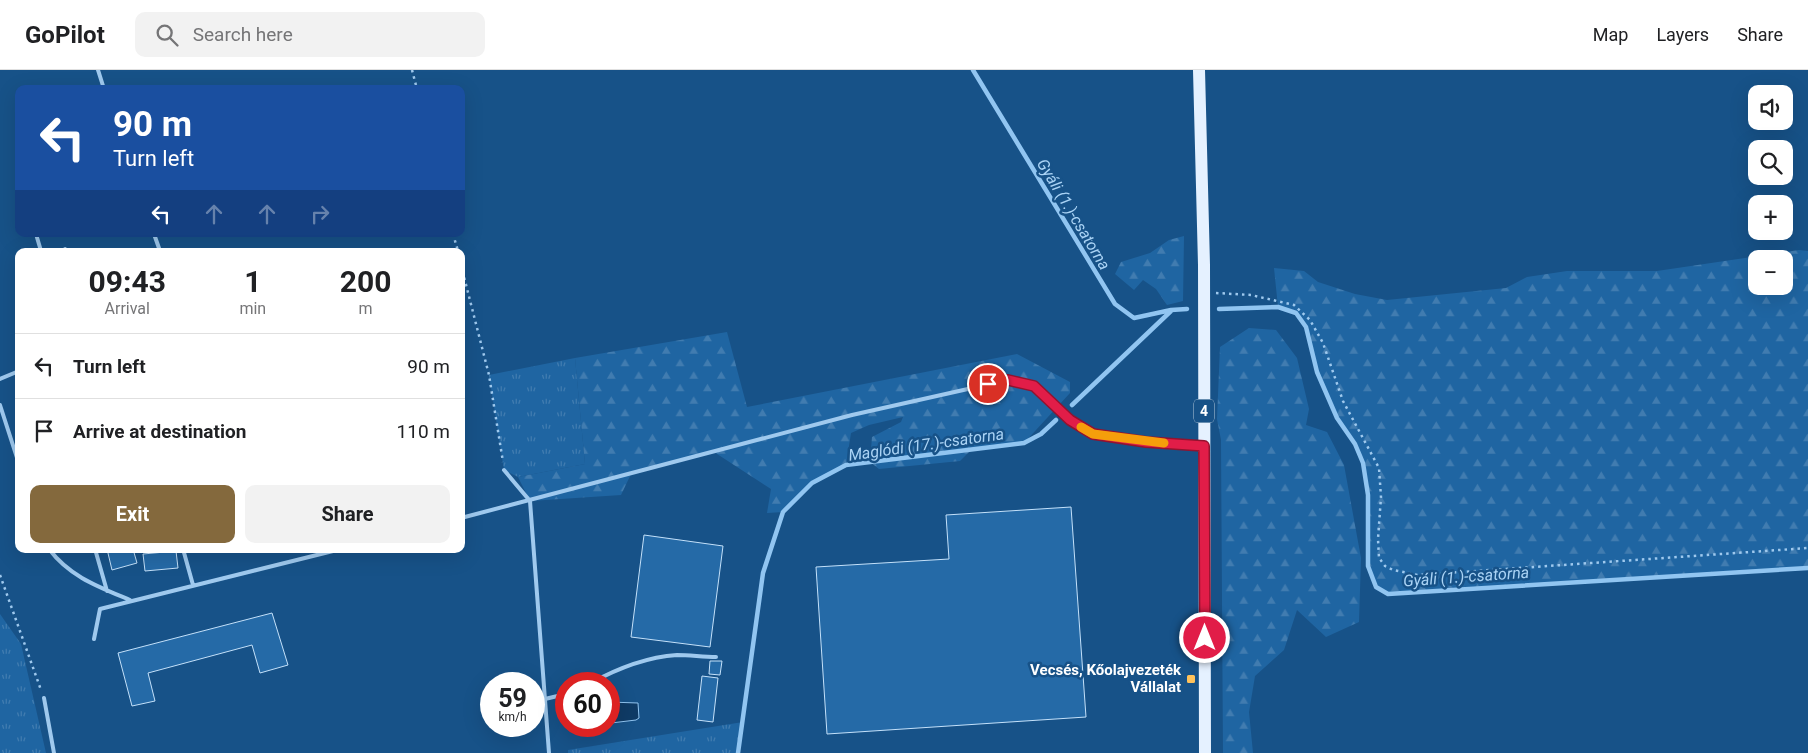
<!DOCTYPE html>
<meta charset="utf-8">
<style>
body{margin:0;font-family:Roboto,sans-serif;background:#f2f2f2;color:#202124;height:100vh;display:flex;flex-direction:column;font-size:19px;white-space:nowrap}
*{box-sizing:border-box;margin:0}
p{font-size:16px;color:#757577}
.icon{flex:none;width:28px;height:28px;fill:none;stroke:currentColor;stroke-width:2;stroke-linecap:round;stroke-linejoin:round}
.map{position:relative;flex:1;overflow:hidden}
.sheet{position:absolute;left:15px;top:178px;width:450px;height:305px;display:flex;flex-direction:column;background:#fff;border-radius:10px;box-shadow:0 5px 20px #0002}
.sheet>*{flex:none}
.banner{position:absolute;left:15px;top:15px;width:450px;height:152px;border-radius:10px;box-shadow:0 5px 20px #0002;background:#1a4fa0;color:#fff;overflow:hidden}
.controls{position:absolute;left:1748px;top:15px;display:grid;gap:10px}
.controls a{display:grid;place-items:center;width:45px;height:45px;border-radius:10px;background:#fff;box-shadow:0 5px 20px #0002;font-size:25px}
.speed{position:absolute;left:480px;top:602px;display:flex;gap:10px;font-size:25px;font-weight:700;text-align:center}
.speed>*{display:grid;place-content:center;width:65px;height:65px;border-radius:50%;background:#fff;box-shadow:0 5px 20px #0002;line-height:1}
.speed small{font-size:12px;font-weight:400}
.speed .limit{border:8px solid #d22;background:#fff;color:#111}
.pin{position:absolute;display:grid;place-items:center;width:42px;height:42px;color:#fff;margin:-21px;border:2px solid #fff;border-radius:50%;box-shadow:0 1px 5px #0007}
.me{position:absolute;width:55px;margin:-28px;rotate:0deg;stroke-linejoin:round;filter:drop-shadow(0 0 4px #0008)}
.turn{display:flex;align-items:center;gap:18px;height:105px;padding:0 15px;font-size:22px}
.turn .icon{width:65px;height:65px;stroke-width:2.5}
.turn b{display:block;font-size:35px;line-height:42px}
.lanes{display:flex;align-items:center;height:48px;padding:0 15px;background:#0003;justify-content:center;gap:25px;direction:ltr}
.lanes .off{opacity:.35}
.eta{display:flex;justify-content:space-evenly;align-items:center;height:85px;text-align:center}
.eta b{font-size:30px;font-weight:700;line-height:35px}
.primary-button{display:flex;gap:10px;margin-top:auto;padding:10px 15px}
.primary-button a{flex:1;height:58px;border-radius:10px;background:#84693d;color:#fff;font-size:20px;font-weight:700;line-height:58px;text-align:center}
.primary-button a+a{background:#f2f2f2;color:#202124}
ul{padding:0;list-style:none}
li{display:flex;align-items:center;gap:15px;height:65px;padding:0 15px;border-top:1px solid #e0e0e0}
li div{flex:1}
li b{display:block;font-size:19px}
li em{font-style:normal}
header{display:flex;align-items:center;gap:30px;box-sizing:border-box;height:70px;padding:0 25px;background:#fff;border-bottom:1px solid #e0e0e0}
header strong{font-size:24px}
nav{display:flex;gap:28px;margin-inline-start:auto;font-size:18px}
.search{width:350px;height:45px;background:#f2f2f2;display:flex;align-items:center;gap:12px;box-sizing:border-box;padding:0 18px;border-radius:10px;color:#757577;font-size:19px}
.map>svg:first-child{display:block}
</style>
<header>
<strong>GoPilot</strong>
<div class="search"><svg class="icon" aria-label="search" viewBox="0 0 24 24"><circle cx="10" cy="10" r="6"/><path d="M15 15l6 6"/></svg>Search here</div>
<nav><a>Map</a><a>Layers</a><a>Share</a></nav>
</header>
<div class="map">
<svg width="1808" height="683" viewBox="0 0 1808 683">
<defs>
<pattern id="grass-tufts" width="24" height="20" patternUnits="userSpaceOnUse" patternTransform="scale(1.25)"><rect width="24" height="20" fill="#1f65a2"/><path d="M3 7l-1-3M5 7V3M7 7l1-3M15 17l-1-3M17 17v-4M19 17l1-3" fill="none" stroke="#417cb0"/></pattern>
<pattern id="forest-firs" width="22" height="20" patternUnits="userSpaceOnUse" patternTransform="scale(1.25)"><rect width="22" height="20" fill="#1f65a2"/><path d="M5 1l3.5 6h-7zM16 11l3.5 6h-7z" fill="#417cb0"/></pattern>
</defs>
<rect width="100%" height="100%" fill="#175288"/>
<path fill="url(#grass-tufts)" d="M575,288l10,106 -67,13 -14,-7 -15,-95z
M0,544l21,30 25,109h-46z
M743,652l-5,31h-170v-3z"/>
<path fill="url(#forest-firs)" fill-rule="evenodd" d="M1184,166l-1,65 -16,4 -11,-16 -13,-9 -9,10 -19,-16 6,-12 29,-9 19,-13z
M1799,180l9,1v317l-402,26h-18l-12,-7 -8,-21v-71l-5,-32 -8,-19 -18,-26 -20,-46 -11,-45 -10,-14 -18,-6 -4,-39 30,3 14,11 37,12 32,6 119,-12 21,-11 40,-6h90zM1756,189h28v27h-28z
M1249,258l27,2 21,28 12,51 -3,16 21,7 17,33 17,93 -2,64 -33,15 -29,-27 -13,40 -29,26 -6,36 4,41h-30l-2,-313 -4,-21 3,-72z
M727,262l20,75 270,-53 53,28v11l-46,50 -52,6 -12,12 -81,8 -9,-7 2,-25 29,-15 2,-5 -34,8 -18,8 -5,32 -34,18 -29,29 -16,1 4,-24 -57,-37 -83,22 -10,21 -91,6 -12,-24 67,-13 -10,-106z"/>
<path fill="#0f3b66" stroke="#91c5f1" d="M609,632l29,1 1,15 -3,2 -25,3z"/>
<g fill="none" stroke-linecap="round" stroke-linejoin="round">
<path stroke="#91c5f1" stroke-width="4.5" d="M973,0l142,234 19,14 37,-8 16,-1
M1219,239l59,-2 18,6 10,14 11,45 20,46 18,26 8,19 5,32v71l8,21 12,7 420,-26
M1072,335l99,-94
M738,683l25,-180 20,-61 29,-29 34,-18 178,-22 17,-9 15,-14"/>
</g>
<path fill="#256aa7" stroke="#c4e1fa" d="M1071,437l15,210 -259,17 -11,-167 133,-8 -3,-44z
M644,465l79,11 -13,101 -79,-10z
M107,479h26l4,14 -25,7z
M176,481l2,17 -33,3 -2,-17z
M272,543l16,52 -28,8 -8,-28 -104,28 7,28 -23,5 -14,-53z
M710,591h12l-2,14 -11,-1z
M702,606l16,2 -5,44 -16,-2z"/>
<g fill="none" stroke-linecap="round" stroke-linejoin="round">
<path stroke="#9fc9ee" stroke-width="2.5" stroke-dasharray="2.5 4" stroke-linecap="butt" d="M412,0l5,19
M453,164l5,17
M461,195l28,110 14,87
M1216,223l35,2 43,10 16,15 13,23 20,58 36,67 2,29 -3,42 1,19 6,8 8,4 25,5 390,-27
M0,505l41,115"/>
<path stroke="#9fc9ee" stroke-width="4" d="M98,0l6,19
M36,164l5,17
M154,164l6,17
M65,179l1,2
M0,309l19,-8
M0,335l19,59
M504,400l26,31 19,252
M461,448l391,-103 156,-35 26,6 35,34 24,14 53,8 55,4
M49,479c21,28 50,38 81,51
M95,479l12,42
M183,479l10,36
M94,569l6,-30 241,-60
M589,614c27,-15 58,-27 88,-29 13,0 26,2 39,2
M44,628l10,55
M545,629l21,-5"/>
<path stroke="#e5f1ff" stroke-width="12" d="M1199,0l5,195 1,488"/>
</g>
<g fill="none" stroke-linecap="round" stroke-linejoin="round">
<defs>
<path id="route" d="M988,314l20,-4 26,6 36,34 23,14 53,8 58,4 1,192"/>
</defs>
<use href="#route" stroke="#92132f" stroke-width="12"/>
<use href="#route" stroke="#e11d48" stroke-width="9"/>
<path stroke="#f59e0b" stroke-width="9" d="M1081,357l12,7 71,9"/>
</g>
<rect fill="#ffc25b" stroke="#175288" stroke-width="2" x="1186" y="604" width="10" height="10" rx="2.5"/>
<g text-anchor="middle" stroke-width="5" stroke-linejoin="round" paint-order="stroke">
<rect fill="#175288" stroke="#b9cbdb" stroke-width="1" x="1194" y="329.5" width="20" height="23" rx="4"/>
<g font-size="14" font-weight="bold" fill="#fff">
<text x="1204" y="346">4</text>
</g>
<g font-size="15" font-weight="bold" fill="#fff" stroke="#175288" text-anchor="end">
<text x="1181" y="605">Vecsés, Kőolajvezeték<tspan x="1181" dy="17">Vállalat</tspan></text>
</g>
<g font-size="16" font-style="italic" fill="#aad3f5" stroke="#175288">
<text transform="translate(1074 144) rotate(59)" y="6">Gyáli (1.)-csatorna</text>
<text transform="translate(926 374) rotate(-8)" y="6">Maglódi (17.)-csatorna</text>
<text transform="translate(1466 506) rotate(-4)" y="6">Gyáli (1.)-csatorna</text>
</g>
</g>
</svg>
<div class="controls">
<a><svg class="icon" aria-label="sound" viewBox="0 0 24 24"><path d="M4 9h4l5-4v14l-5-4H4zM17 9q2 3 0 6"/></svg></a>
<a><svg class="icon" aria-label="search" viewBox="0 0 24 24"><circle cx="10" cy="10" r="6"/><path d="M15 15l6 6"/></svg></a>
<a>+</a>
<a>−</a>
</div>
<div class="speed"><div>59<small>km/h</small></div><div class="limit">60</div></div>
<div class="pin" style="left:988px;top:314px;background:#d93025"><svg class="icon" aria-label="arrive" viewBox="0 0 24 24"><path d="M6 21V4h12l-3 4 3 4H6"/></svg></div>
<svg class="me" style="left:1205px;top:568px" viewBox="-20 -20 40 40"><circle r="17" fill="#e11d48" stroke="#fff" stroke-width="3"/><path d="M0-11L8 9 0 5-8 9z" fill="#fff"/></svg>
<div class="banner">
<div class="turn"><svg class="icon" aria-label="left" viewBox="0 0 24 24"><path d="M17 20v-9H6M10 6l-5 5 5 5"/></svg><div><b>90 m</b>Turn left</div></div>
<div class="lanes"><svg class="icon" aria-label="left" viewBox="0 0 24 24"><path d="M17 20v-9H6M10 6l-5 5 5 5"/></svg><svg class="icon off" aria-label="ahead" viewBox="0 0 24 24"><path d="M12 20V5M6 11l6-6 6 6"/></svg><svg class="icon off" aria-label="ahead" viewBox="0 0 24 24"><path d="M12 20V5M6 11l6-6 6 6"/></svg><svg class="icon off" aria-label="right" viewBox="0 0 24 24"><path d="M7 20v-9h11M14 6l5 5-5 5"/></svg></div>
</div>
<section class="sheet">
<div class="eta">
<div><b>09:43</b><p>Arrival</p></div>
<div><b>1</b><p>min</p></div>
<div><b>200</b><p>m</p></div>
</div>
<ul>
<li><svg class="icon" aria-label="left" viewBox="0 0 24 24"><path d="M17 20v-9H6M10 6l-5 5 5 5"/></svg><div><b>Turn left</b></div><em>90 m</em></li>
<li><svg class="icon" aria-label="arrive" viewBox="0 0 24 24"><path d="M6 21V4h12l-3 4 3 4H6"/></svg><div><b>Arrive at destination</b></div><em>110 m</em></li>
</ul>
<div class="primary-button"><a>Exit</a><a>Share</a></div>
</section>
</div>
